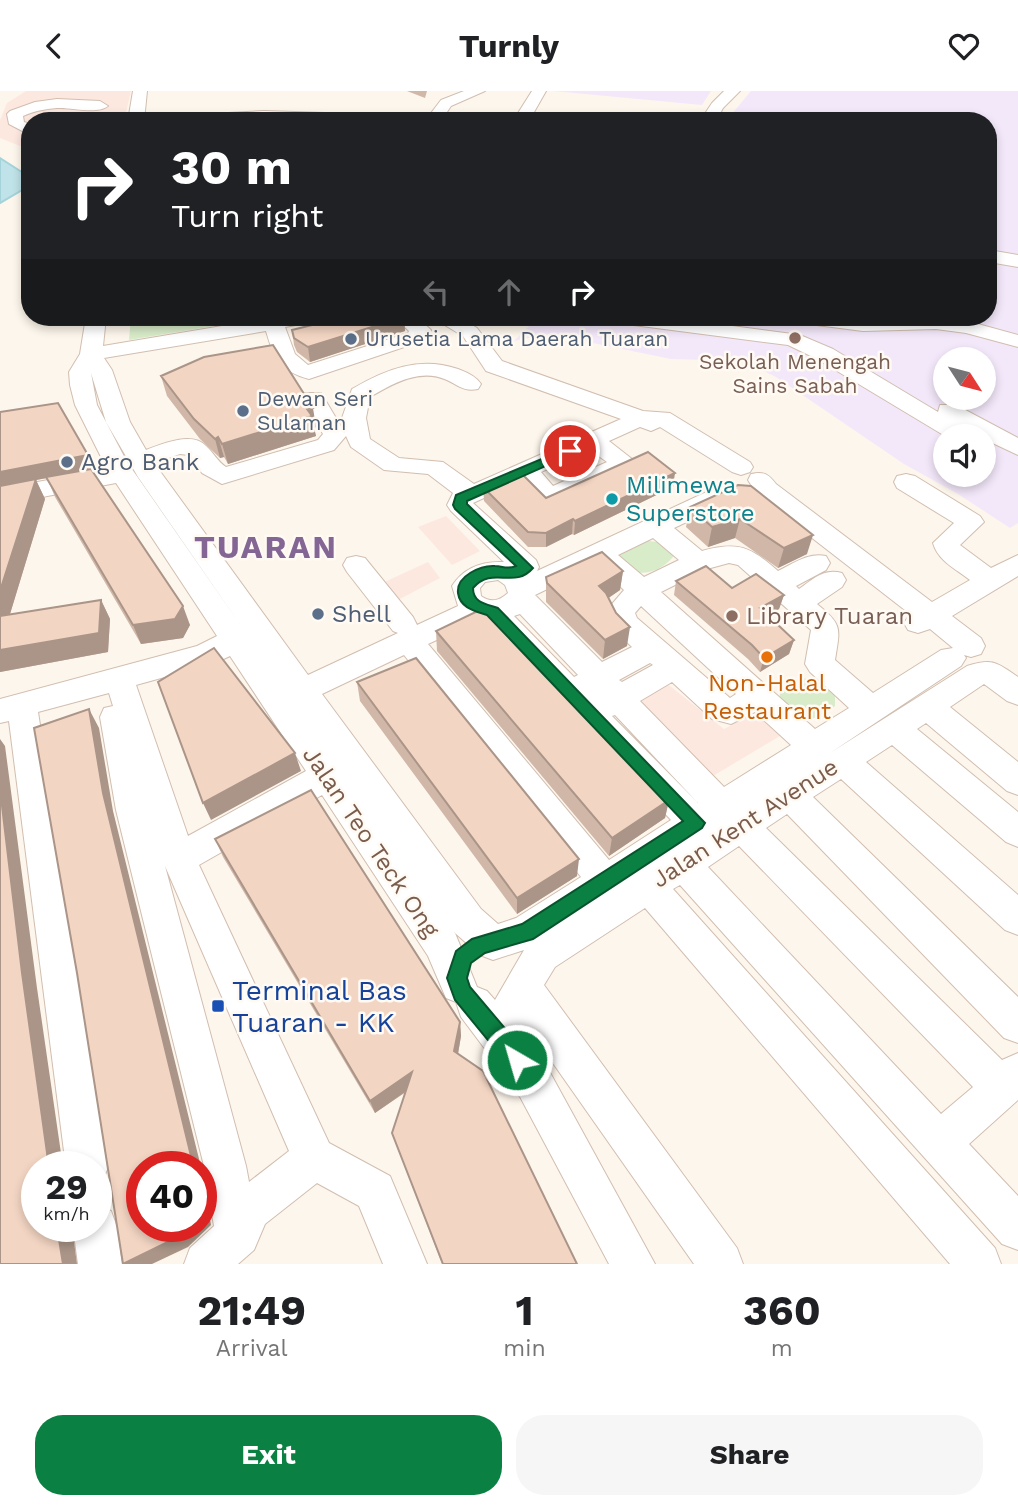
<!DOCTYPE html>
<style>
body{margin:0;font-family:"Work Sans",sans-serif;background:#f6f6f6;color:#202124;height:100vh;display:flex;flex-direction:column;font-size:26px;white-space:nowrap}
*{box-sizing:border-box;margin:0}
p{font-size:23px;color:#757577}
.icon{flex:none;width:38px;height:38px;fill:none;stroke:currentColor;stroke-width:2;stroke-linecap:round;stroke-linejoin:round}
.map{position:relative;height:1173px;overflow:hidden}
.panel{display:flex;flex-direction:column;background:#fff;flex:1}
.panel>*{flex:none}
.hud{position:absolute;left:21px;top:21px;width:976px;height:214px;border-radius:28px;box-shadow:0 4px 10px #0003;background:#202124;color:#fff;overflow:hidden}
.needle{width:46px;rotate:126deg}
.fabs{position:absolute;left:933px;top:256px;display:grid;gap:14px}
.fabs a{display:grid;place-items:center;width:63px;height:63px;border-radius:50%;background:#fff;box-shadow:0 4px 10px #0003;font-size:35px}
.speed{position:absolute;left:21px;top:1060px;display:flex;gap:14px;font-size:35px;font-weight:700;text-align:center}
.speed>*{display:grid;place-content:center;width:91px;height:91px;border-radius:50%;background:#fff;box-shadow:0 4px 10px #0003;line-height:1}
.speed small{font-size:18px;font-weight:400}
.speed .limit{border:10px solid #d22;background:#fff;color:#111}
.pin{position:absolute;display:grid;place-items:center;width:60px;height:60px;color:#fff;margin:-30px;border:4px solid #fff;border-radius:50%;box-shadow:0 2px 7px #0007}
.me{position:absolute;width:77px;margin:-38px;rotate:322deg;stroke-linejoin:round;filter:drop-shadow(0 0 5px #0008)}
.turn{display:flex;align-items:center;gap:24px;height:147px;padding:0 35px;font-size:32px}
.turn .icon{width:91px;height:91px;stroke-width:2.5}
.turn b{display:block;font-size:49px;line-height:60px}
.lanes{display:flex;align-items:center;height:66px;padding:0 35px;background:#0003;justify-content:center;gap:35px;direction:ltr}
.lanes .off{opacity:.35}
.eta{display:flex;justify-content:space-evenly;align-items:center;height:119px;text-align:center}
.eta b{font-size:42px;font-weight:700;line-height:49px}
.button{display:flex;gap:14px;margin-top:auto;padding:14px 35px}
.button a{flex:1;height:80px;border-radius:28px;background:#0b8043;color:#fff;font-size:28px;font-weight:700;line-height:80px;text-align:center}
.button a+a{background:#f6f6f6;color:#202124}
header{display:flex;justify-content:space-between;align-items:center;height:91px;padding:0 35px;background:#fff;font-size:32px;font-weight:700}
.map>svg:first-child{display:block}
</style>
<header><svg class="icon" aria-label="back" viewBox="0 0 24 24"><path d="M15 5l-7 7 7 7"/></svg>Turnly<svg class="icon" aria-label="heart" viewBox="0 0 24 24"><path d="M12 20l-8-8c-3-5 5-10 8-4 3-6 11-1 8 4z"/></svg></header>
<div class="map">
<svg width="1018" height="1173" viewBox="0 0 1018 1173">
<rect width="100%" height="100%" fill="#fdf6ec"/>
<path fill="#fde8e0" d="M26,0h105l-7,30h-94v29l-30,-12v-18l7,-17z
M446,425l34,35 -28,14 -34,-38z
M428,471l12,16 -44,23 -16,-17z
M665,591l59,47 32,-17 24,24 -67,40 -77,-76z"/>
<path fill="#f3e8fa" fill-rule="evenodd" d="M553,0h158l-9,14z
M751,0h267v432l-8,5 -52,-34 -54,-30 -128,-87 -33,-16 -72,-2 -122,-25 -35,7 24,-24h451v-196h-263zM945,268h39v38h-39zM945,345h39v38h-39z"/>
<path fill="#d8ecc9" d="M131,226h137l-139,23z
M643,450c14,0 25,1 31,15 -12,13 -21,17 -38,17l-17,-16 4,-7z
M800,587l19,2 16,13v13c-26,17 -31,19 -56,-1l1,-12z"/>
<path fill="#bfe3e8" stroke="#a5d3da" stroke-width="2" d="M0,67l28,18 1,10 -29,17z"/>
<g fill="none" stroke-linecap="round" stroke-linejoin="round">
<defs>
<path id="minor" d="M133,0h14l-3,30h-16z
M464,0h21l-34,15 -10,15h-16l16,-21z
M532,0h14l-17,30h-16z
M724,0h16l-17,17 -7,13h-16l12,-18z
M57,8l43,2 8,5c-11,9 -37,1 -51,2 -12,1 -23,3 -34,8l1,6 6,2v11l-21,-11 -2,-10 3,-3 25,-9z
M264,20l153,5 8,5h-260l8,-5z
M989,159l29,5v12l-29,-5z
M86,226h20l-3,29 172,-29h45l-3,4 -32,6 10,27 13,11 100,-32 1,-2 -15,-14h23l14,13 -9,11 -113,38c-29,-8 -35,-20 -43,-48l-162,27 8,12 18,52 16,28c16,-6 46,-19 60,-4 8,7 11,15 20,21l92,-27 5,-6 -21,-36 3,-5h16l24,40 -3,-15 10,-29c34,-20 67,-33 106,-20 8,3 18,7 23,15l-3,5c-13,3 -19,-3 -31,-9 -27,-12 -53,3 -77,17l-4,21 4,21 29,19 44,4 31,22 147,-65 -135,-48 -23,-35 -25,-15 -3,-4h24l18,11 25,33 141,50 27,2 80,49 3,5 -3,5 -9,3 -9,-3 -72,-45 -9,4 -11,-4 -31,14 23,18 -4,12 -66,31c-20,5 -29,-7 -41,-21l-48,22 63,57 3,7 -2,4 178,-83 9,-2 9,2 4,6 -4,6 -59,28 28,23c37,-10 48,-4 76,20 16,-8 31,-19 48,-15l4,7 -4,7 -30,16 3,3c14,-10 25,-21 43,-16l4,7 -4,7 -25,17c26,21 23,24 18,56l38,33 68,-43 12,-2 -23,-19 -12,4 -10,-3 -4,-7 6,-9 -152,-118 -10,-16 3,-6c13,-3 17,0 25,10l156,118 38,-22c-14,-11 -32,-19 -37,-37l21,-20 -57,-35 -3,-6 3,-6 9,-2 9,2 65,40 4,6 -24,23 31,23 27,-13v21l-66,40 29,22 4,8 -4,8 -10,3 -7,-2 2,3 -5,8 -131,87 137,-87c26,-8 29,-4 51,11v28l-11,-4 -23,-17 -34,23 68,55v33l-11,-4 -81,-68 -9,6 101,83v35l-12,-5 -114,-97 -26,17 152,133v40l-13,-5 -164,-151 -28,18 205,200v46l-14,-5 -217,-224 -21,14 236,232 16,-7v47l-49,44 49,52v54l-16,-6 -322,-359 -7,4 322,359 6,16h-51l-305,-356 -90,59 -11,18 193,263 6,16h-49l-151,-215 4,18 108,197h-46l-91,-171 -57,-76 -5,-15 -10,-4 -18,-42 -106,-161 -123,70 130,278 61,33 37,88h-44l-24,-58 -42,-23 -52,41 -11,26 -16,14h-54l6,-16 24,-22 -10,-60 -88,-356 -16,-93 4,-9 9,-2 -4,-13 -71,19 70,455 -6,15 -6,2v-17h-30l-57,-446 -9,2v-24l197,-53 20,-10 -101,-153 -116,22v-16l107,-20 -32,-64 -5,-20 -1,-13 11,-18zM91,282l15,49 32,55 106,153 -117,-168 -30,-57zM346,345l5,11 33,23 44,4 25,19 -6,12 4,6 53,51c-21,-1 -40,5 -52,24l6,20 -41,19 -4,-8 -48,-59 -9,-2 -9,2 -4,7 4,7 46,59 5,2 -90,42 -154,-212 26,-9 9,1 13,18 20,11 112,-34zM590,359l17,12 -54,24 -12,-14zM653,447l26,22 -35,17 -26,-22zM729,472l9,2 73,65 -6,34 5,8 39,36 -34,21 -154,-137 46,-23zM597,474l27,25 -18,21 9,20 17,16 -30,15 -67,-67zM498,489l7,5 3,8c-9,8 -17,10 -27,3l-1,-8 5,-6zM641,515l95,88 -6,4 -93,-80 -2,-5zM520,523l58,61 -4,2 -60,-61zM482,528h1l188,201 -62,40 -181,-216zM404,564l177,222 -65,41 -18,6 -17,-15 -159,-215zM230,565l76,115 -118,65 -52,-151 79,-22zM650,572l3,2 -31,17 -3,-2zM672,591l40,37 19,5 24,-12 36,33 -67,42 -84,-86zM297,615l158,227 25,22 13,5 31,-10 -29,50 -8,-9 -10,-4 -22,-54zM615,624l83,88 -86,-87zM739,755l234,241 -32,27 -233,-247zM165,775l124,285 -40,31 -3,-16z
M608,226h57l135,18 33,14 105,63 2,-7h16l62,33v17l-34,-16v-3l-13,-4 3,4h-29l-128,-77 -29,-14 -170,-22 -7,-2z
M791,226h145l31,4 51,14v12l-52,-14 -30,-4 -73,2 -62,-8 -7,-2z
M96,1115l15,5 6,16 5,37h-44l-5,-37h23z"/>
</defs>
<use href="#minor" stroke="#d1beb0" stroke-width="2"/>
<use href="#minor" fill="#fff" fill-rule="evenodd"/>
</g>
<path fill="#d1b7a8" d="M407,0h20l-2,7z
M404,226l1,14 -95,31 -13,-10 -3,-7 -2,-15z
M161,285l155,51 -2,1 2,8 -88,28 -4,-7 -4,1 -20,-19 -33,-43z
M0,321l94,57h-3l99,156 -7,13 -42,6 -86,-147 -8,-19 -11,2 9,19 -35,115 91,-14 9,19 -2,33 -108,20z
M738,394l69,69 -29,14 -43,-30 -27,9 -22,-20 4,-20z
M483,396l63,11 127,-11 -99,48 -2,-1 -26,13h-18l-44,-46z
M623,480l-3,19 -12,8 19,48 -24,13 -57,-57v-25z
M676,490l108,14 -5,14 -11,6 26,25 -5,14 -29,18 -12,-13 -74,-64z
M436,540l233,169 -4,18 -56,38 -172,-205z
M357,591l220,194 -60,38 -157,-213z
M215,748l245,183 1,14 -3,18 119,210h-135l-50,-131 14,-41 -31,21 -152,-256z"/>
<path fill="#aa9588" d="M404,226l1,14 -95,31 -2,-15z
M313,317l3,19 -2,1 2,8 -88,28 -6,-20z
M218,346l6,20 -4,1 -5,-19z
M88,364l6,14 -58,11 9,19 -42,138 -3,-5v-160z
M675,382l-2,14 -99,48 1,-14z
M573,428l-1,15 -26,13v-14z
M740,428l-5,19 -27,9 4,-20z
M813,444l-6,19 -29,14 6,-20z
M623,480l-3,19 -23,16 2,-20z
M784,504l-5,14 -23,13 4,-14z
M101,509l9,19 -2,33 -108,20v-22z
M183,515l7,19 -7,13 -42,6 -8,-19z
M630,536l-3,19 -24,13 2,-19z
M794,549l-5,14 -29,18 4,-14z
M89,618l10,19 14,83 88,356 10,58 -23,22 -36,17h-29l66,-37h12v-60h-8l-90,-374z
M0,648l5,7 32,242 26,179h-14l-27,-194 -22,-184z
M295,662l6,18 -90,49 -8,-17z
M669,709l-4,18 -56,38 3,-18z
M579,768l-2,17 -60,38v-16z
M460,931l1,14 -5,29 -2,-14z
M412,981l3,13 -40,28 -5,-12z
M57,1136h15l5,37h-14z"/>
<path fill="#f3d5c3" stroke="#aa9588" stroke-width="2" d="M344,226h60l-96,30 -14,-9 -2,-8z
M273,254l40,63 -6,1 5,7 -90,28 -4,-7 -3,2 -21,-20 -33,-43 43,-19z
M58,312l30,52 -88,17v-60z
M648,361l27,21 -100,48 -2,-2 -27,14 -18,-1 -45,-45 36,-16 27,27z
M91,378l92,137 -8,13 -42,6 -87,-148z
M36,388l-36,112v-105z
M738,394l13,1 62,49 -29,13 -44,-29 -28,8 -22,-20z
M602,461l21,19 -24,15 7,7 10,20 14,14 -25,13 -58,-57 -1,-6z
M706,475l26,22 24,-14 28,21 -24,13 34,32 -30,18 -12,-13 -76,-64z
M101,509l-2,33 -99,17v-34z
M486,516l183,193 -57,38 -176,-207z
M214,557l81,105 -92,50 -45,-121z
M416,567l163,201 -62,39 -160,-216z
M89,618l14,84 88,363 2,11h-51v60h47l-13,11 -53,26 -46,-291 -43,-245z
M0,698l22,184 27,194h-12v60h20l6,37h-63z
M311,699l149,232 -6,29 29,20 94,193h-134l-51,-131 20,-61 -42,29 -155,-262z"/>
<path fill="#0b8043" stroke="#07532c" stroke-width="2" d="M570,356l7,4 -2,2 -108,48v3l66,64c-19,22 -40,-3 -60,20 0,15 13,16 25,20l207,215 -3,5 -169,111 -48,14 -14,10 -4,15 3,9 55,65 3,8 -3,7 -8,4 -7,-4 -55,-67 -8,-22 9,-27 16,-12 50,-15 161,-103 -196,-206c-12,-4 -27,-7 -29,-22 -2,-17 23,-28 37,-27 8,0 12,4 21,0l-61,-57 -2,-4 3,-10z"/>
<g fill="#8d6e63" stroke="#fffaf3" stroke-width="2.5">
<circle cx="795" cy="247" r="7"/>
<circle cx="732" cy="525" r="7"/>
</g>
<g fill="#5c6f8a" stroke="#fffaf3" stroke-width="2.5">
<circle cx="351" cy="248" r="7"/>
<circle cx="243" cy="320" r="7"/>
<circle cx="67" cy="371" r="7"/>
<circle cx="318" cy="523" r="7"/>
</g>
<circle fill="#0f9aa8" stroke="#fffaf3" stroke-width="2.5" cx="612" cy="408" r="7"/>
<circle fill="#e8710a" stroke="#fffaf3" stroke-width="2.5" cx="767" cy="566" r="7"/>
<rect fill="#1a4fb4" stroke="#fffaf3" stroke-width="2.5" x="211" y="908" width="14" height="14" rx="3.5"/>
<g text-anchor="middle" stroke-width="5" stroke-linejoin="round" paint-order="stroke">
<g font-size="21" fill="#4e5e75" stroke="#fffaf3" text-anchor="start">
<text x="365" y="255">Urusetia Lama Daerah Tuaran</text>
<text x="257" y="315">Dewan Seri<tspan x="257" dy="24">Sulaman</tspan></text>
</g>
<g font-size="21" fill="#785e54" stroke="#fffaf3">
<text x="795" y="278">Sekolah Menengah<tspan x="795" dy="24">Sains Sabah</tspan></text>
</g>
<g font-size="24" fill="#4e5e75" stroke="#fffaf3" text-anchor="start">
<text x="81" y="379">Agro Bank</text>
<text x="332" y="531">Shell</text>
</g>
<g font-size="24" fill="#0d838f" stroke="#fffaf3" text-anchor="start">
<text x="626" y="402">Milimewa<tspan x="626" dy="28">Superstore</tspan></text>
</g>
<g font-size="24" fill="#785e54" stroke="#fffaf3" text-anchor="start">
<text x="746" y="533">Library Tuaran</text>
</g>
<g font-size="24" fill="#c56008" stroke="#fffaf3">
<text x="767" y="600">Non-Halal<tspan x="767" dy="28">Restaurant</tspan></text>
</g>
<g font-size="24" fill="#7a5c4d" stroke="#fffaf3">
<text transform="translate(745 732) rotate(-33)" y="8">Jalan Kent Avenue</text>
<text transform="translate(371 751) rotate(56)" y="8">Jalan Teo Teck Ong</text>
</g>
<g font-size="28" fill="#164399" stroke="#fffaf3" text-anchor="start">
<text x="232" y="909">Terminal Bas<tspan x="232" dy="32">Tuaran - KK</tspan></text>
</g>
<g font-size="32" font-weight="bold" letter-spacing="2" fill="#846695" stroke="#fffaf3">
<text x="266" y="467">TUARAN</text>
</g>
</g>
</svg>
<div class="fabs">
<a><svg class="needle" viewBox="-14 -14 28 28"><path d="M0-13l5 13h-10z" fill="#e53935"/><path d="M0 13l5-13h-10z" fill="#757577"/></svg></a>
<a><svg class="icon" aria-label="sound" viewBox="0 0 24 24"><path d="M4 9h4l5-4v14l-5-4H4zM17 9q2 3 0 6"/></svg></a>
</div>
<div class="speed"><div>29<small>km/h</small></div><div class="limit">40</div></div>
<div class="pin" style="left:570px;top:360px;background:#d93025"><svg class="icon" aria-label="arrive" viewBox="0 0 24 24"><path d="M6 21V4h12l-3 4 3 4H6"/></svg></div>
<svg class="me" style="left:517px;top:969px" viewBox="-20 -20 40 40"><circle r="17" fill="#0b8043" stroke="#fff" stroke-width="3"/><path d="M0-11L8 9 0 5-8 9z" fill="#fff"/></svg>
<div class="hud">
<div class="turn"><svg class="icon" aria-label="right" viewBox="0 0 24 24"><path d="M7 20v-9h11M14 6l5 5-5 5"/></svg><div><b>30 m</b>Turn right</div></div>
<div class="lanes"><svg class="icon off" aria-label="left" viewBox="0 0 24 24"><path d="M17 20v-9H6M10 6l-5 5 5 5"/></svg><svg class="icon off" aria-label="ahead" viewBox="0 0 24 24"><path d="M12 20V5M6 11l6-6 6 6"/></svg><svg class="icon" aria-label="right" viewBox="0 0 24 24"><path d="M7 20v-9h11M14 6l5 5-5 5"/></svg></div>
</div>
</div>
<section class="panel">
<div class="eta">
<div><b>21:49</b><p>Arrival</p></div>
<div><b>1</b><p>min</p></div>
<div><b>360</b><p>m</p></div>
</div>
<div class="button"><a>Exit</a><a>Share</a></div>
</section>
